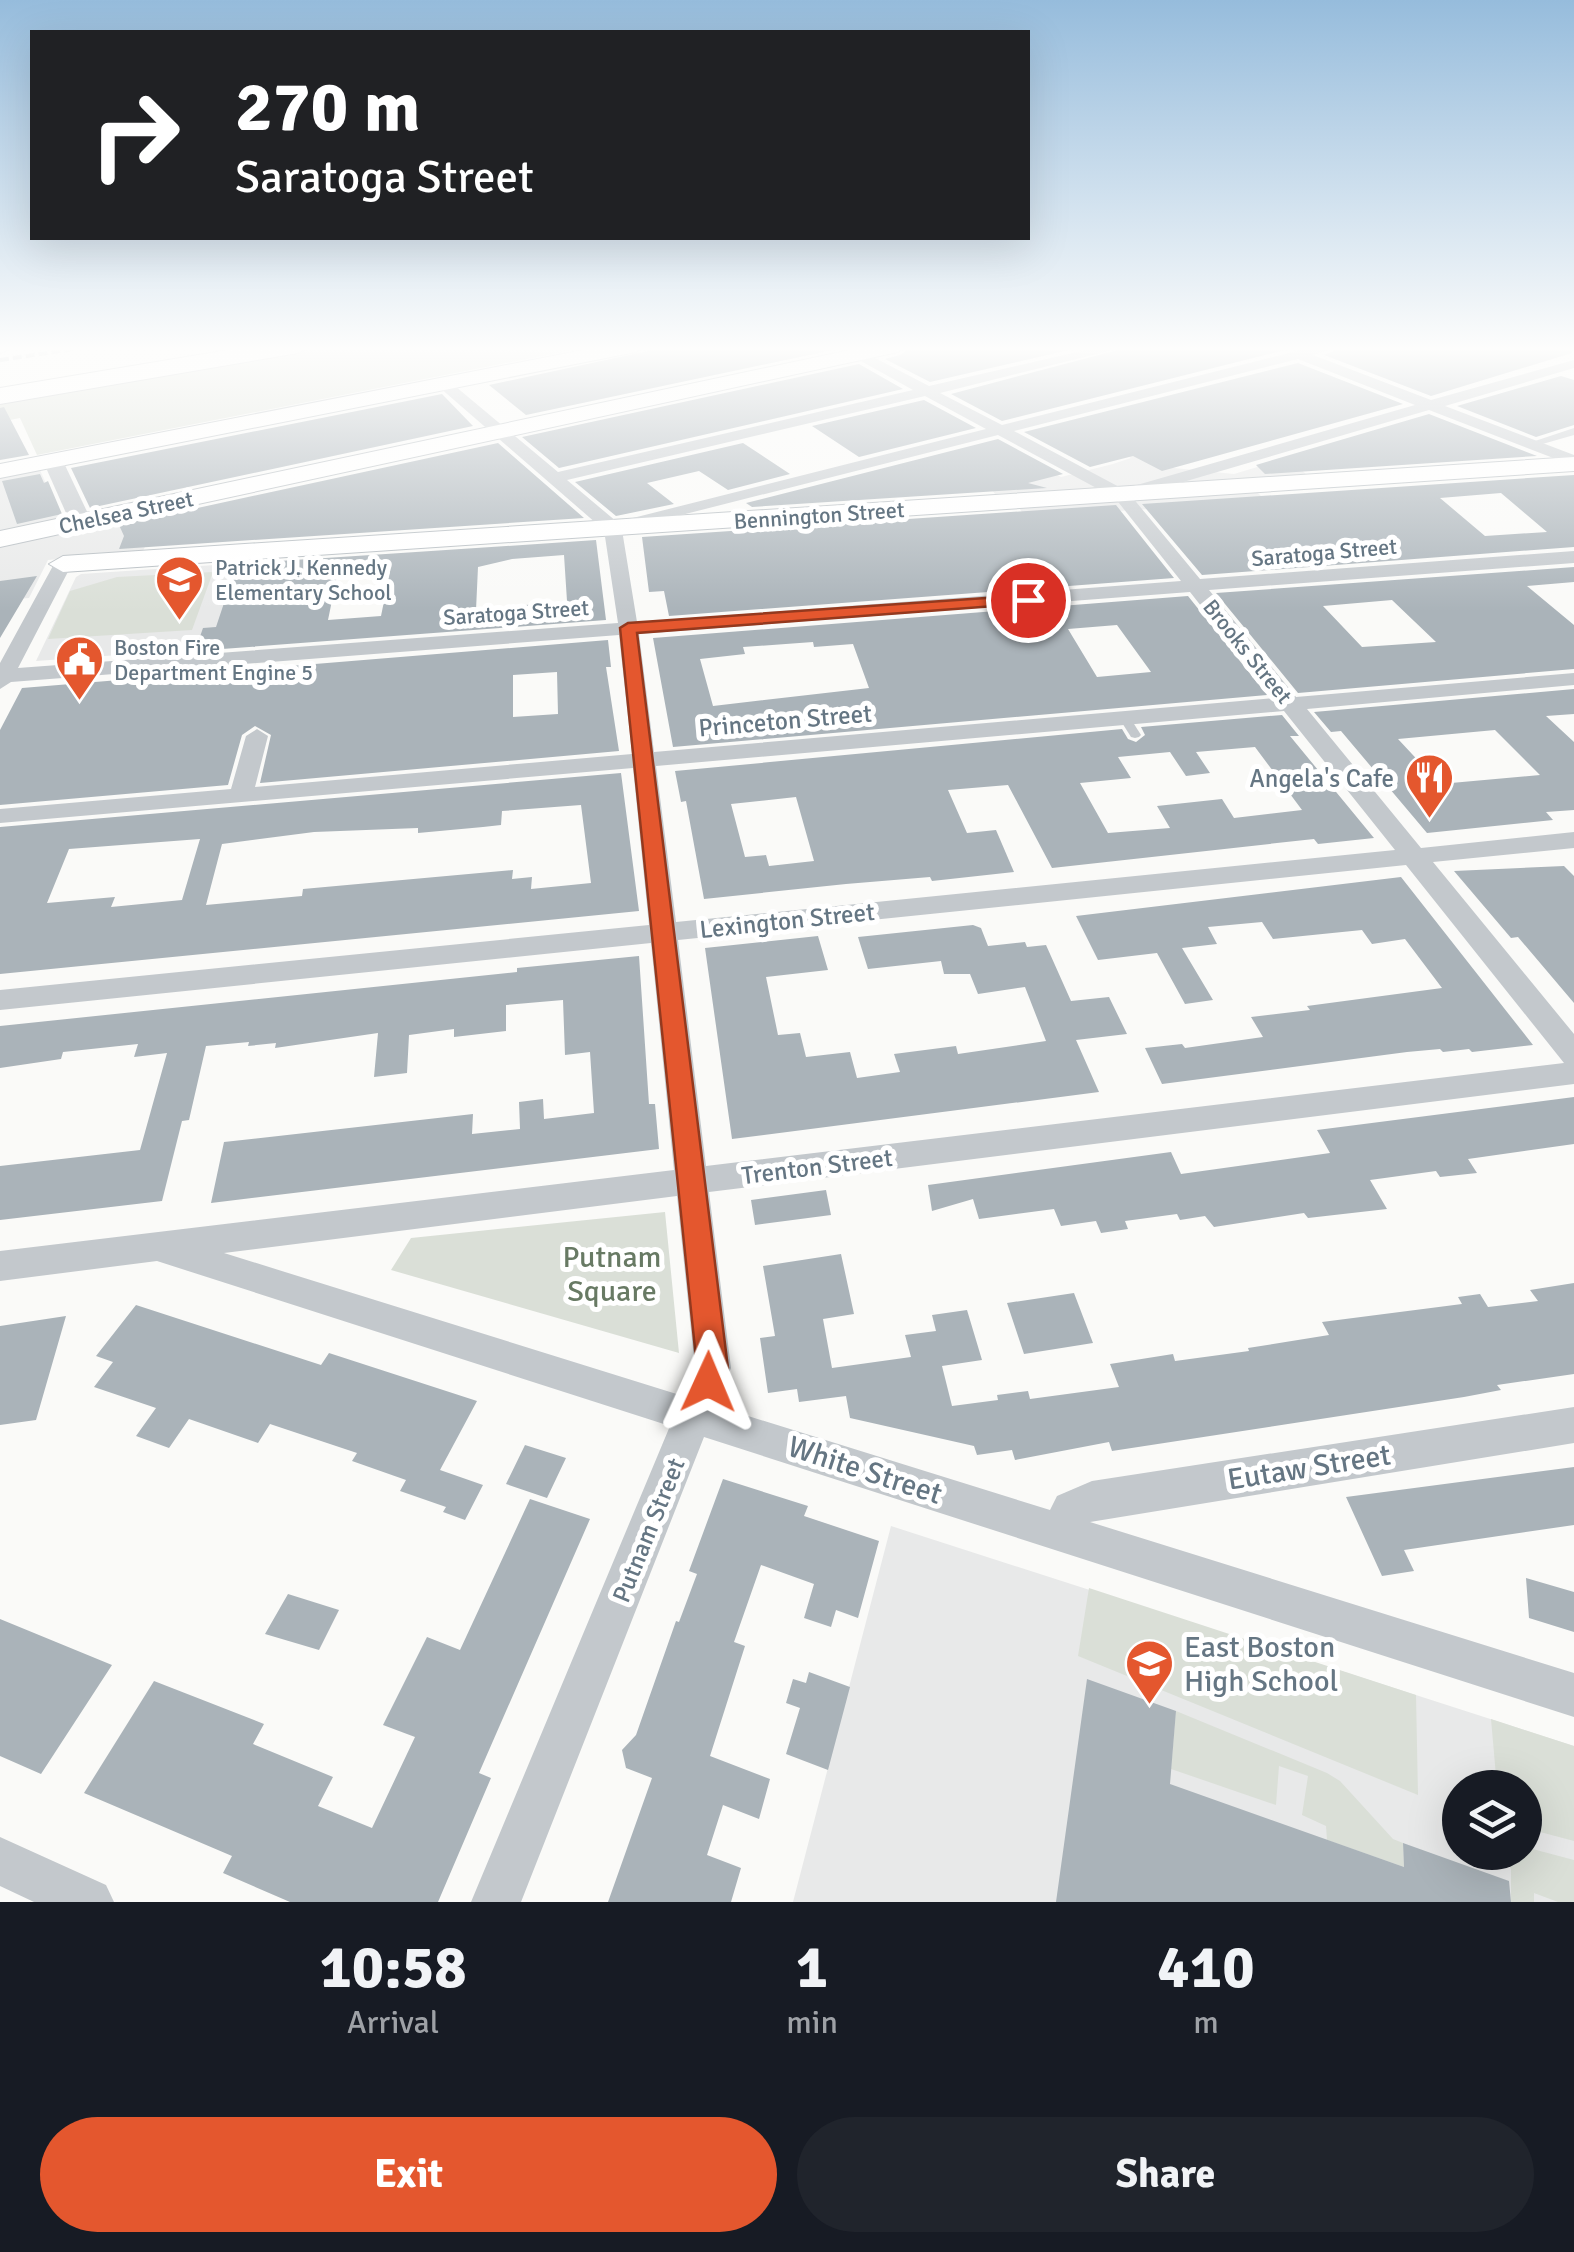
<!DOCTYPE html>
<style>
body{margin:0;font-family:Signika,sans-serif;background:#20242c;color:#f1f3f6;height:100vh;display:flex;flex-direction:column;font-size:38px;white-space:nowrap}
*{box-sizing:border-box;margin:0}
p{font-size:32px;color:#9ea1a6}
.icon{flex:none;width:55px;height:55px;fill:none;stroke:currentColor;stroke-width:2;stroke-linecap:round;stroke-linejoin:round}
.map{position:relative;height:1902px;overflow:hidden}
.panel{display:flex;flex-direction:column;background:#171b24;flex:1}
.panel>*{flex:none}
.hud{position:absolute;left:30px;top:30px;width:1000px;height:210px;border-radius:0px;box-shadow:0 10px 40px #0002;background:#202124;color:#fff;overflow:hidden}
.tools{position:absolute;left:1442px;top:1770px;display:grid;gap:20px}
.tools a{display:grid;place-items:center;width:100px;height:100px;border-radius:50%;background:#171b24;box-shadow:0 10px 40px #0002;font-size:50px}
.pin{position:absolute;display:grid;place-items:center;width:85px;height:85px;color:#fff;margin:-42px;border:5px solid #fff;border-radius:50%;box-shadow:0 2px 10px #0007}
.me{position:absolute;width:110px;margin:-55px;rotate:1deg;stroke-linejoin:round;filter:drop-shadow(0 0 8px #0008)}
.turn{display:flex;align-items:center;gap:35px;height:210px;padding:0 40px;font-size:45px}
.turn .icon{width:130px;height:130px;stroke-width:2.5}
.turn b{display:block;font-size:70px;line-height:85px}
.eta{display:flex;justify-content:space-evenly;align-items:center;height:170px;text-align:center}
.eta b{font-size:60px;font-weight:800;line-height:70px}
.cta{display:flex;gap:20px;margin-top:auto;padding:20px 40px}
.cta a{flex:1;height:115px;border-radius:60px;background:#e4572e;color:#fff;font-size:40px;font-weight:800;line-height:115px;text-align:center}
.cta a+a{background:#20242c;color:#f1f3f6}
.map>svg:first-child{display:block}
</style>
<div class="map">
<svg width="1574" height="1902" viewBox="0 0 1574 1902">
<rect width="100%" height="100%" fill="#fafaf8"/>
<path fill="#e8e9e9" fill-rule="evenodd" d="M1126,444l48,24 60,6 53,-16 19,16 -62,5 49,49 -96,-22 -79,5 -77,32 -31,-50 -15,1 -9,-12 66,-10 9,5 52,-13 18,-6 -18,-10z
M40,470l20,45 -6,21 82,-14 13,16 -6,13 -95,9 -19,38 -29,2v-122z
M321,558l-22,84 -263,19 40,-84 5,-3z
M891,1526l683,220v156h-781zM1460,1788h65v64h-65z"/>
<path fill="#dadfd7" d="M310,346h283l-556,109 -17,-37 -20,4v-21z
M213,572l-21,58 -144,9 22,-48 47,-14z
M665,1212l14,141 -288,-83 20,-32z
M1089,1588l327,107 2,100 -340,-139z
M1176,1711l151,62 13,8 53,58 10,4 1,24 -77,-27 -1,-14 -24,-11 6,-39 -29,-10 -3,39 -105,-36z
M1491,1719l83,27v95l-49,-13v-40l-28,-1z
M1525,1847l49,13v42h-16l-24,-9v9h-23v-33l-9,-16 23,-1z"/>
<path fill="#aab3b9" fill-rule="evenodd" d="M671,346h159l3,4 -307,65 -37,-30z
M912,346h174l-156,36 -45,-23 15,-4z
M1133,346h168l-299,75 -51,-27z
M1345,346h226l1,7 -141,43 -107,-41z
M1298,363l105,41 -241,67 -29,-15 -43,11 -66,-35z
M859,364l44,25 -344,79 -37,-31z
M1561,376l13,4v45l-38,12 -79,-31z
M442,394l31,32 -383,82 -19,-40z
M924,400l52,28 -117,29 -47,-31z
M4,407l25,48 -29,5v-52z
M1429,414l108,42 -272,18 -9,-9z
M998,439l65,35 -35,9 19,5 -295,19 -6,-4z
M498,443l86,75 -465,31 5,-13 -5,-11z
M743,443l47,31 -62,16 -29,-19 -52,12 27,21 -58,12 -41,-34z
M40,474l4,9 4,-2 14,33 -45,10 -15,-43z
M1574,475v72l-372,28 -60,-71zM1501,493l46,39 -62,4 -45,-38z
M1116,505l58,73 -505,38 -5,-25 -15,1 -7,-55z
M596,540l10,80 -411,31 8,-23 13,-1 21,-63zM564,555l3,46 -91,9 2,-43 34,-8zM390,572l-9,44 -53,4 9,-44z
M1574,567v15l-47,4 47,39v44l-276,24 -82,-100zM1392,600l44,42 -74,5 -39,-41z
M37,576l-37,62v-57z
M1188,596l79,99 -594,52 -20,-109zM1117,625l34,47 -54,5 -29,-48zM813,642l1,5 39,-3 16,44 -156,18 -13,-47 45,-5 -2,-7z
M608,640l3,27h-5l13,84 -359,32 11,-48 -16,-9 -13,9 -14,50 -228,20v-75l22,-42zM557,672l1,42 -45,3v-42z
M1574,689v25l-28,2 28,26v68l-28,2 7,8 -126,13 -86,-102 -10,1 -17,-20zM1495,730l45,45 -100,9 -42,-45z
M1282,715l17,21h-9l84,102 -56,6 -4,-5 -262,29 -44,-83 -60,5 19,43 29,-3 18,42 -82,9 -2,-4 -84,7 -142,15 -18,-98 -5,1 -6,-31 447,-42 6,10 8,3 9,-7 -4,-8zM1255,747l47,63 -68,8 -12,-19 -65,7 13,22 -62,5 -28,-50 51,-5 -13,-21 52,-5 16,24 24,-3 -14,-21zM796,797l18,64 -45,5 -3,-11 -21,2 -14,-53z
M621,773l18,138 -639,63v-147zM581,805l10,78 -60,6 1,-12 -20,2 1,-9 -210,19 -1,7 -96,9 16,-61 92,-12 104,-4v5l65,-6 18,-2 1,-14zM200,839l-18,61 -71,7 4,-10 -68,6 22,-54z
M1564,866l10,10v127l-56,-66 -7,1 -57,-67z
M1401,877l132,168 -61,7 -3,-3 -26,3 -3,-3 -33,3 -245,32 -17,-36 37,-4 3,4 78,-11 -12,-20 59,-7 -3,-4 135,-18 -37,-49 -33,5 -10,-14 -89,9 -11,-17 -54,5 9,17 -35,4 31,52 -28,4 -28,-51 -59,7 -22,-44z
M973,925l8,3 7,18 37,-4 2,5 19,-2 25,56 38,-4 18,37 -51,6 23,52 -367,47 -27,-191 113,-12 10,34 -62,7 12,58 22,-2 6,24 44,-5 7,26 43,-6 -6,-18 62,-8 2,8 88,-13 -21,-54 -47,7 -8,-20h-26l-3,-13 -73,8 -10,-32z
M639,956l10,148h6l4,45 -448,54 13,-61 249,-28 -1,20 48,-5 -1,-27 24,-3 1,20 50,-6 -4,-61 -25,3 -2,-55 -57,5v26l-52,6v-8l-45,6 -2,38 -33,4 4,-44 -103,15 1,-5 -28,3 1,-4 -43,4 -17,74 -7,1 -20,80 -162,19v-54l140,-16 27,-97 -33,4 4,-13 -75,8 -2,7 -61,9v-42l517,-54v-4z
M1574,1097v47l-106,15 9,14 -37,4 -4,-6 -66,9 17,29 -79,9 -4,-5 -90,14 -9,-11 -25,4 -3,-6 -52,7 3,8 -27,4 -5,-12 -35,5 -7,-17 -75,10 -6,-20 -41,12 -4,-26 243,-33 10,22 149,-21 -13,-23z
M826,1190l5,25 -76,10 -4,-25z
M841,1254l13,60 -31,5 9,49 79,-11 -6,-22 31,-4 -4,-16 35,-5 15,50 -40,6 10,40 46,-6 -1,-5 31,-4 2,8 89,-12 -9,-23 63,-10 2,7 74,-10 -1,-3 81,-13 -7,-13 140,-18 -4,-7 22,-3 8,13 50,-6 -8,-11 44,-7v91l-77,11 4,5 -37,7 -352,54 -3,-9 -94,18 -3,-10 -35,5 -3,-9 -124,-28 -4,-22 -47,6 -2,-13 -29,4 -8,-55 15,-2 -12,-70z
M1074,1293l19,50 -69,11 -17,-51z
M136,1305l185,60 8,-12 148,48 -37,69 43,15 -18,35 -22,-8 3,-5 -46,-16 6,-11 -54,-19 5,-8 -87,-29 -12,19 -69,-24 -20,29 -33,-12 20,-28 -62,-21 19,-25 -17,-6z
M66,1316l-30,104 -36,5v-99z
M525,1445l41,13 -19,40 -41,-14z
M1574,1467v58l-170,25 10,21 -32,5 -36,-79z
M723,1479l85,27 -4,10 75,25 -21,77 -22,-8 -5,17 -27,-9 10,-34 -53,-19 -27,77 11,4 -35,110 60,23 -11,40 -36,-14 -16,50 34,13 -10,34h-123l44,-124 -26,-10 -4,-18 14,-15 40,-114 3,1 18,-48 -8,-3z
M530,1499l60,20 -111,254 12,5 -53,124h-148l-67,-29 9,-17 -148,-63 70,-112 110,43 -11,20 80,33 -15,29 54,22 43,-91 -32,-12 44,-88 33,13z
M1526,1578l48,14v40l-45,-14z
M288,1594l51,16 -20,40 -54,-16z
M0,1619l112,46 -71,109 -41,-18z
M809,1672l41,15 -22,83 -42,-16 14,-46 -14,-5 7,-24 13,4z
M1087,1679l89,32 -6,73 234,83 -1,-24 106,38 2,21h-455z"/>
<g fill="none" stroke-linecap="round" stroke-linejoin="round">
<defs>
<path id="secondary" d="M0,346h17l-17,7z
M604,346h42l-10,6 -636,126v-14z
M869,346h39l-10,6 -898,195v-16z
M1574,457v14l-1511,101 -14,-8 14,-8z"/>
<path id="motorway" d="M252,346h58l-12,7 -298,51v-16z"/>
</defs>
<use href="#secondary" stroke="#b3babf" stroke-width="2"/>
<use href="#motorway" stroke="#b4b9bd" stroke-width="2"/>
<path fill="#c3c8cc" fill-rule="evenodd" d="M1125,715l4,1 12,19 -2,2 -4,1 -4,-1 -12,-19z"/>
<path fill="#c3c8cc" fill-rule="evenodd" d="M1574,428v7l-42,12 -6,-3z"/>
<path fill="#c3c8cc" fill-rule="evenodd" d="M834,346h18l77,40 174,-40h26l-189,47 62,32 315,-79h24l-28,9 118,45 143,-40v8l-129,38 129,49v11l-145,-56 -297,87 68,82 374,-28v12l-365,27 87,107 278,-24v12l-267,24 114,139 153,-16v16l-141,14 141,172v50l-865,108 22,176 -15,38 334,104 7,-14 35,-15 482,-74v36l-484,79 484,151v44l-870,-280 -183,465h-50l199,-476 -513,-165 -157,20v-30l674,-81 -23,-227 -651,67v-20l649,-65 -16,-157 -633,55v-14l231,-20 15,-53 11,-7 11,7 -13,51 377,-33 -13,-119 -608,47 -11,7v-26l54,-99 9,-6 9,6 -54,104 600,-45 -14,-93 -165,-143v-6h10l109,91 355,-82zM1298,359l117,46 -292,84 -109,-58zM925,396l61,33 -369,93 -50,-42zM998,435l117,63 66,83 -544,41 -15,-92zM1190,592l84,106 -620,54 -15,-118zM1284,711l111,139 -719,72 -20,-156zM1406,865l158,198 -858,103 -28,-226zM677,1196l18,172 -12,28 -459,-143z
M0,1837l106,48 8,17h-80l-34,-16z"/>
<path fill="#c3c8cc" fill-rule="evenodd" d="M53,455l10,6 29,61 -3,5h-16l-3,-5 -27,-61z"/>
<use href="#secondary" fill="#fff" fill-rule="evenodd"/>
<use href="#motorway" fill="#fff" fill-rule="evenodd"/>
<path stroke="#a2aab0" stroke-width="4" stroke-dasharray="9 4" stroke-linecap="butt" d="M0,360l94,-14"/>
</g>
<linearGradient id="sky" x2="0" y2="1"><stop stop-color="#96bcdc"/><stop offset="0.57" stop-color="#fdfdfc"/><stop offset="1" stop-color="#fdfdfc" stop-opacity="0"/></linearGradient>
<rect width="1574" height="612" fill="url(#sky)"/>
<path fill="#e4572e" stroke="#94391e" stroke-width="2.5" d="M1028,595l6,1v7l-397,30 91,735 -9,24 -11,4 -10,-4 -5,-10 4,-14 -77,-740 8,-5z"/>
<defs>
<symbol id="school-pin" viewBox="-11 -11 22 30"><path d="M0 17L-7.5 6A9.5 9.5 0 1 1 7.5 6Z" fill="#e4572e" stroke="#fff"/><path d="M0-5L7-2L0 1L-7-2ZM-4 1L0 2.5L4 1V4Q0 6-4 4Z" fill="#fff"/></symbol>
<symbol id="civic-pin" viewBox="-11 -11 22 30"><path d="M0 17L-7.5 6A9.5 9.5 0 1 1 7.5 6Z" fill="#e4572e" stroke="#fff"/><path d="M-.6-6.5H3V-4.5H.6V-3L4-1V1h2V6H-6V1h2V-1L-.6-3ZM-1.2 2.5V6h2.4V2.5Z" fill="#fff"/></symbol>
<symbol id="restaurant-pin" viewBox="-11 -11 22 30"><path d="M0 17L-7.5 6A9.5 9.5 0 1 1 7.5 6Z" fill="#e4572e" stroke="#fff"/><path d="M-5-6h1v4h1v-4h1v4h1v-4h1v5L-1.5 .5V6h-2V.5L-5-1ZM5-6V6H3V1.5H1.5Q1.5-4 5-6Z" fill="#fff"/></symbol>
</defs>
<g fill-rule="evenodd">
<use href="#school-pin" x="152" y="552" width="55" height="75"/>
<use href="#civic-pin" x="52" y="632" width="55" height="75"/>
<use href="#restaurant-pin" x="1402" y="750" width="55" height="75"/>
<use href="#school-pin" x="1122" y="1636" width="55" height="75"/>
</g>
<g text-anchor="middle" stroke-width="10" stroke-linejoin="round" paint-order="stroke">
<g font-size="22" fill="#657683" stroke="#fff">
<text transform="translate(126 512) rotate(-12)" y="8">Chelsea Street</text>
<text transform="translate(819 515) rotate(-4)" y="8">Bennington Street</text>
<text transform="translate(1324 552) rotate(-5)" y="8">Saratoga Street</text>
<text transform="translate(516 612) rotate(-4)" y="8">Saratoga Street</text>
<text transform="translate(1248 651) rotate(51)" y="8">Brooks Street</text>
</g>
<g font-size="22" fill="#657683" stroke="#fff" text-anchor="start">
<text x="215" y="575">Patrick J. Kennedy<tspan x="215" dy="25">Elementary School</tspan></text>
<text x="114" y="655">Boston Fire<tspan x="114" dy="25">Department Engine 5</tspan></text>
</g>
<g font-size="25" fill="#657683" stroke="#fff">
<text transform="translate(785 720) rotate(-5)" y="9">Princeton Street</text>
<text transform="translate(787 920) rotate(-6)" y="9">Lexington Street</text>
<text transform="translate(817 1166) rotate(-7)" y="9">Trenton Street</text>
<text transform="translate(648 1530) rotate(-68)" y="9">Putnam Street</text>
</g>
<g font-size="25" fill="#657683" stroke="#fff" text-anchor="end">
<text x="1394" y="787">Angela's Cafe</text>
</g>
<g font-size="30" fill="#687a64" stroke="#fff">
<text x="612" y="1267">Putnam<tspan x="612" dy="34">Square</tspan></text>
</g>
<g font-size="30" fill="#657683" stroke="#fff">
<text transform="translate(1309 1467) rotate(-9)" y="10">Eutaw Street</text>
<text transform="translate(865 1470) rotate(18)" y="10">White Street</text>
</g>
<g font-size="30" fill="#657683" stroke="#fff" text-anchor="start">
<text x="1184" y="1657">East Boston<tspan x="1184" dy="34">High School</tspan></text>
</g>
</g>
</svg>
<div class="tools">
<a><svg class="icon" aria-label="layers" viewBox="0 0 24 24"><path d="M12 4l9 5-9 5-9-5zM3 14l9 5 9-5"/></svg></a>
</div>
<div class="pin" style="left:1028px;top:600px;background:#d93025"><svg class="icon" aria-label="arrive" viewBox="0 0 24 24"><path d="M6 21V4h12l-3 4 3 4H6"/></svg></div>
<svg class="me" style="left:708px;top:1382px" viewBox="-20 -20 40 40"><path d="M0-17L14 15 0 8-14 15z" fill="#e4572e" stroke="#fff" stroke-width="4"/></svg>
<div class="hud">
<div class="turn"><svg class="icon" aria-label="right" viewBox="0 0 24 24"><path d="M7 20v-9h11M14 6l5 5-5 5"/></svg><div><b>270 m</b>Saratoga Street</div></div>
</div>
</div>
<section class="panel">
<div class="eta">
<div><b>10:58</b><p>Arrival</p></div>
<div><b>1</b><p>min</p></div>
<div><b>410</b><p>m</p></div>
</div>
<div class="cta"><a>Exit</a><a>Share</a></div>
</section>
